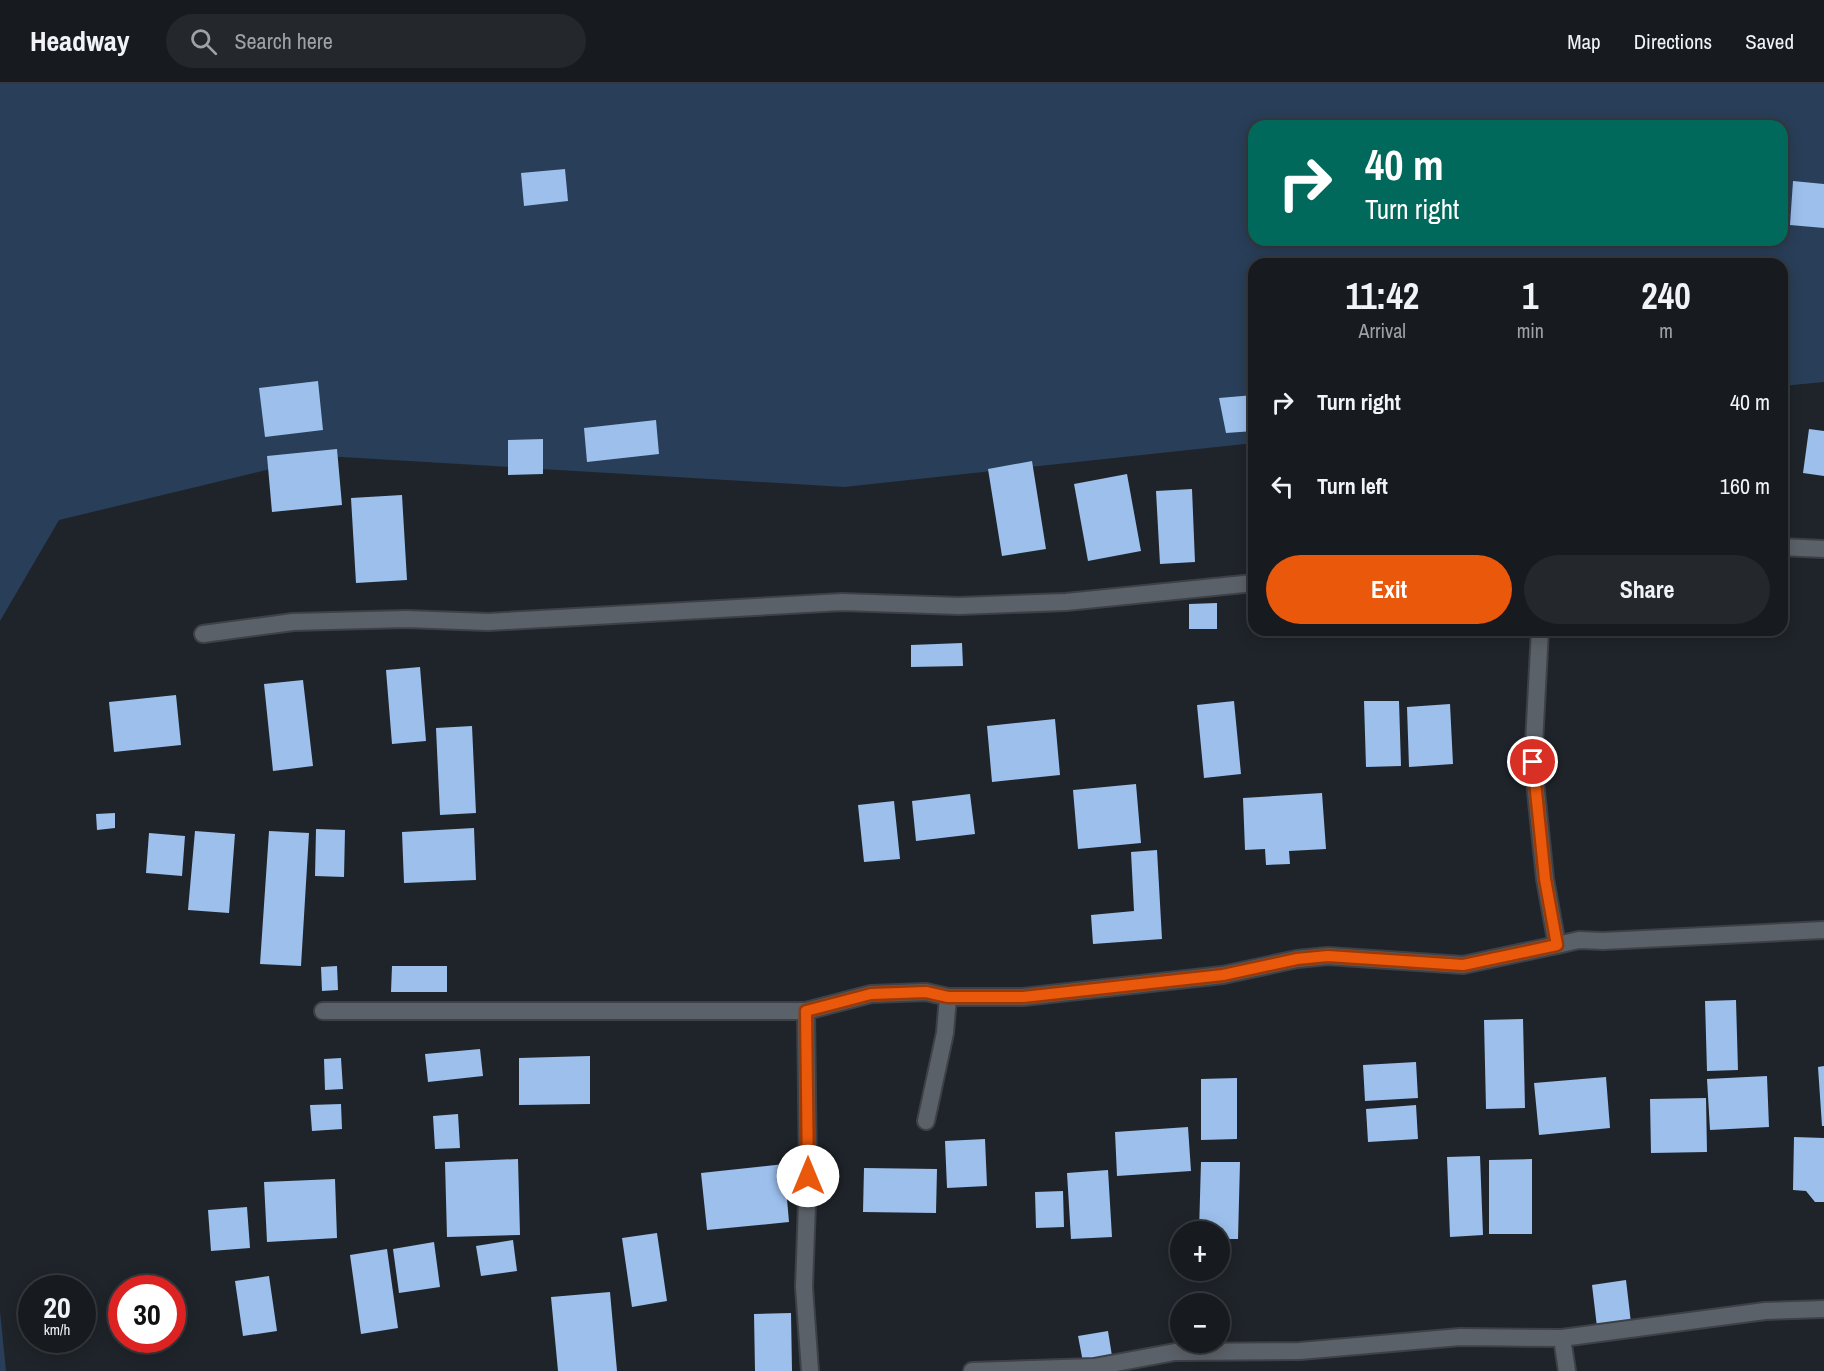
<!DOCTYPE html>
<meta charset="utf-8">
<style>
body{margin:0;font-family:"Archivo Narrow",sans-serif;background:#24282d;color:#f1f3f6;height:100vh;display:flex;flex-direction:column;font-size:22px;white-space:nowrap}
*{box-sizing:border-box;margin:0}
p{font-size:20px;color:#9ea1a5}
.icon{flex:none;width:33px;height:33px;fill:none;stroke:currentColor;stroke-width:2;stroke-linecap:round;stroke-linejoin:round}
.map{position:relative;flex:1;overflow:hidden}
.details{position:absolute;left:1248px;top:174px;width:540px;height:378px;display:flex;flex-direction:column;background:#171b20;border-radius:18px;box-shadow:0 3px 15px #0003,0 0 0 2px #36393e}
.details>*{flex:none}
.banner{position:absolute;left:1248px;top:36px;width:540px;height:126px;border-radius:18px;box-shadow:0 3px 15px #0003,0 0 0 2px #36393e;background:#00695c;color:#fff;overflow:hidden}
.tools{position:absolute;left:1170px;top:1137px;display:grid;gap:12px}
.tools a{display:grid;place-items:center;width:60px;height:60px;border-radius:50%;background:#171b20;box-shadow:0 3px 15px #0003,0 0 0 2px #36393e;font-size:30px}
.speed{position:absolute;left:18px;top:1191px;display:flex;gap:12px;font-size:30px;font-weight:700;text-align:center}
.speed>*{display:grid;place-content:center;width:78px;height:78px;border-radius:50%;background:#171b20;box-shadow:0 3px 15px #0003,0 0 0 2px #36393e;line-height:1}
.speed small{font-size:15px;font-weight:400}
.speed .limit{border:9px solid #d22;background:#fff;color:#111}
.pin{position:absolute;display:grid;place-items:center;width:51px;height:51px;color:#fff;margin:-26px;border:3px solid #fff;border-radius:50%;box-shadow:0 2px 6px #0007}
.me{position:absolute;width:66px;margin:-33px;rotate:0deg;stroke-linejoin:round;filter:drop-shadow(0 0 4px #0008)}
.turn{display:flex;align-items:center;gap:21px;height:126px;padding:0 18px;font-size:27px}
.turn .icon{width:78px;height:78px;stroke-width:2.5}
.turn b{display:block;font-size:42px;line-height:51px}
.eta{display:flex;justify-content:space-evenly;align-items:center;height:102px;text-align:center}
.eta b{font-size:36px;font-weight:800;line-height:42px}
.button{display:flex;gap:12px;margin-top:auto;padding:12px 18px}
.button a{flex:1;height:69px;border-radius:36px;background:#ea580c;color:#fff;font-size:24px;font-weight:800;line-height:69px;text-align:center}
.button a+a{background:#24282d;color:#f1f3f6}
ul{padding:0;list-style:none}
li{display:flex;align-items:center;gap:18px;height:84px;padding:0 18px}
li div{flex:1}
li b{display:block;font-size:22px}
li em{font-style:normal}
header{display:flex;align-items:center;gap:36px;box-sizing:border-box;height:84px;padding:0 30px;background:#171b20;border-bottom:2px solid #36393e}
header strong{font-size:28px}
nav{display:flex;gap:33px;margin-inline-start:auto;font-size:21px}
.search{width:420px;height:54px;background:#24282d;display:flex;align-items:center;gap:15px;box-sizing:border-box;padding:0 21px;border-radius:33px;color:#9ea1a5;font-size:22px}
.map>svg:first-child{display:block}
</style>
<header>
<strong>Headway</strong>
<div class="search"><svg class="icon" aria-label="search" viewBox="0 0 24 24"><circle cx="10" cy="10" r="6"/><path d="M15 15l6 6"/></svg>Search here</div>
<nav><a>Map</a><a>Directions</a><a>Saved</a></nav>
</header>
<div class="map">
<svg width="1824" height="1287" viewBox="0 0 1824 1287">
<rect width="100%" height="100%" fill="#1f242a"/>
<path fill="#293e58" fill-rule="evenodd" d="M0,0h1824v298l-42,4v-122h-528v179l-410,44 -519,-31 -266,64 -59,101zM1254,42h528v114h-528z
M0,1227l6,60h-6z"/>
<path fill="#9cbfec" d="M565,85l3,32 -44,5 -3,-33z
M1793,97l31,3v44l-34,-3z
M318,297l5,49 -58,7 -6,-49z
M1254,311v36l-28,2 -7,-35z
M656,336l3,34 -72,8 -3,-34z
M1809,345l15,2v45l-21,-3z
M543,355v35l-35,1v-35z
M337,365l5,56 -70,7 -5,-56z
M1032,377l14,88 -44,7 -14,-87z
M1127,390l14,77 -53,10 -14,-77z
M1192,405l3,73 -35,2 -4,-73z
M402,411l5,85 -51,3 -5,-85z
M1217,519v26h-28v-25z
M962,559l1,23 -52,1v-22z
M420,583l6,74 -34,3 -6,-74z
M303,596l10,86 -40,5 -9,-87z
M176,611l5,50 -67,7 -5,-50z
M1234,617l7,73 -37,4 -7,-73z
M1364,617h35l2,65 -35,1z
M1450,620l3,60 -44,3 -2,-60z
M1055,635l5,56 -68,7 -5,-56z
M472,642l4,87 -36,2 -4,-87z
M1136,700l5,59 -63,6 -5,-59z
M1322,709l4,56 -37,2 1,13 -24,1 -1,-16 -20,1 -2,-52z
M970,710l5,40 -59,7 -4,-40z
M894,717l6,58 -36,3 -6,-57z
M115,729v15l-18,2 -1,-16z
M474,744l2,52 -72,3 -2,-51z
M316,745l29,1 -1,47 -29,-1z
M195,747l40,3 -6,79 -41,-3z
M269,747l40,2 -8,133 -41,-2z
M149,749l36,3 -3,40 -36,-3z
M1157,766l5,89 -69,5 -2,-29 43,-4 -3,-59z
M337,882l1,24 -16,1 -1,-24z
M392,882h55v26h-56z
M1736,916l2,70 -31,1 -2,-70z
M1523,935l2,89 -39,1 -2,-89z
M480,965l3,27 -55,6 -3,-28z
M590,972v48l-71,1v-47z
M341,974l2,31 -18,1 -1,-31z
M1416,978l2,36 -53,3 -2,-36z
M1824,982v60h-2l-4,-59z
M1767,992l2,51 -59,3 -3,-51z
M1606,993l4,51 -71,7 -5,-52z
M1237,994v61l-36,1v-61z
M1706,1014l1,54 -56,1 -1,-54z
M341,1020l1,25 -30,2 -2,-26z
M1416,1021l2,34 -50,3 -2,-33z
M458,1030l2,34 -25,1 -2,-33z
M1188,1043l3,44 -74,5 -2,-44z
M1794,1053l30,1v64h-9l-9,-11 -13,-1z
M985,1055l2,47 -40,2 -2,-47z
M1480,1072l3,79 -33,2 -3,-80z
M518,1075l2,76 -73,2 -2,-75z
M1532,1075v75h-43v-74z
M1201,1078h39l-2,77h-18v-7h-21z
M784,1080l5,58 -82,8 -6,-57z
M864,1084l73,1 -1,44 -73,-1z
M1108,1086l4,67 -41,2 -4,-66z
M335,1095l2,59 -70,4 -3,-60z
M1063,1107l1,36 -28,1 -1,-36z
M247,1123l3,41 -39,3 -3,-41z
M657,1149l10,68 -35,6 -10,-69z
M513,1156l4,31 -36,5 -5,-30z
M434,1158l6,45 -41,6 -6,-44z
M387,1165l11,79 -37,6 -11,-79z
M269,1192l8,55 -34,5 -8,-55z
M1626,1196l5,43 -34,4 -5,-42z
M610,1208l7,79h-59l-7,-74z
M791,1229l1,58h-37l-1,-57z
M1108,1247l4,25 -29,6 -5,-26z"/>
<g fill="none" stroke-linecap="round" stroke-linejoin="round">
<defs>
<path id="minor" d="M1782,463l42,2
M1540,546l-7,132 12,117 12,66 22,-5 24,1 221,-11
M203,550l90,-12 113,-3 82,3 354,-20 117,4 107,-4 188,-19
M323,927h483l65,-17 55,-2 22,5h75l200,-22 74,-16 31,-3 135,9 94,-20
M806,927l2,165 -4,111 6,84
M926,1037l19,-88 3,-36
M1562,1254l5,33
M972,1287l122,-4 81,-15 125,-1 160,-14 102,1 203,-27 59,-2"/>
</defs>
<use href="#minor" stroke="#3d4147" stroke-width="20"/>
<use href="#minor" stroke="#5b6168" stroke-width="16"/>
</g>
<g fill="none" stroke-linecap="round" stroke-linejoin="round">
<defs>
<path id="route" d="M808,1092l-2,-165 65,-17 55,-2 22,5h75l200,-22 74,-16 31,-3 135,9 94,-20 -12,-66 -12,-117"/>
</defs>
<use href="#route" stroke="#983908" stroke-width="15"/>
<use href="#route" stroke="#ea580c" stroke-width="10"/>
</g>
</svg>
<div class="tools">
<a>+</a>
<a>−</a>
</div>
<div class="speed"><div>20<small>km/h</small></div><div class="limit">30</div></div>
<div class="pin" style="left:1533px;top:678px;background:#d93025"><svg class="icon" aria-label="arrive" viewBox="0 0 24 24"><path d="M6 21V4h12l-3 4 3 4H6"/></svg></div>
<svg class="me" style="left:808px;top:1092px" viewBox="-20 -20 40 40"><circle r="19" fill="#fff"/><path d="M0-13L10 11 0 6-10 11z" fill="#ea580c"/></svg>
<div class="banner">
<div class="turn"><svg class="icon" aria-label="right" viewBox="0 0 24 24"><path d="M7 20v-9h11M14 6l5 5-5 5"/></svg><div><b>40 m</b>Turn right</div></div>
</div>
<section class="details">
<div class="eta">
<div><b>11:42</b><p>Arrival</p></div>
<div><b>1</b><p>min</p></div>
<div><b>240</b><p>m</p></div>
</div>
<ul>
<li><svg class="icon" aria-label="right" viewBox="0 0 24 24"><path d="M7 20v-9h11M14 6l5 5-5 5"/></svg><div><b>Turn right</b></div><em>40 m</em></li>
<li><svg class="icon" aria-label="left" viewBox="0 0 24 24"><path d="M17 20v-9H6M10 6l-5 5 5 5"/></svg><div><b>Turn left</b></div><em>160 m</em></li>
</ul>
<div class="button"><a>Exit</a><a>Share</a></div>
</section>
</div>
